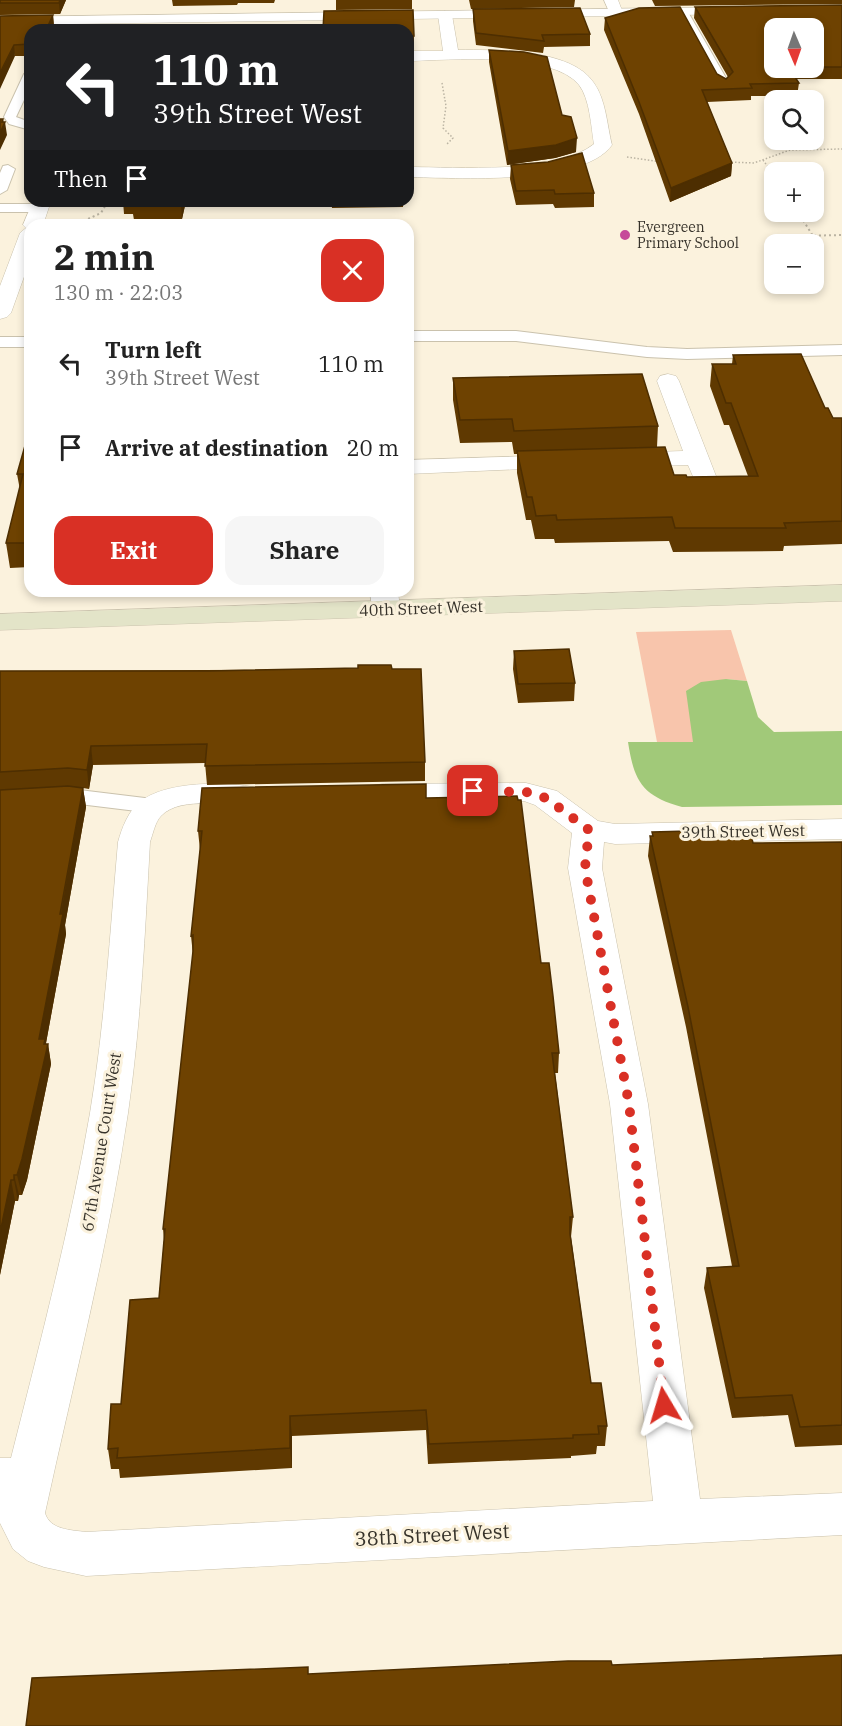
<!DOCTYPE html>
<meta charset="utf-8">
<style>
body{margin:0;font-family:"IBM Plex Serif",serif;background:#f6f6f6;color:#222;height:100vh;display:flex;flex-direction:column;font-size:22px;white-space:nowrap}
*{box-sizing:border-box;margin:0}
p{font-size:20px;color:#767676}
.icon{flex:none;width:33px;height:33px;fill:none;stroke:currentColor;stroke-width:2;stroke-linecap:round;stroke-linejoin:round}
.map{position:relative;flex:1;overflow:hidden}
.details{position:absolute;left:24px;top:219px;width:390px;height:378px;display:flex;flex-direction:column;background:#fff;border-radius:18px;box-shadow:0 3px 9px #0003}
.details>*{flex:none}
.banner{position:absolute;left:24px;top:24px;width:390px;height:183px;border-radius:18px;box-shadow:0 3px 9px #0003;background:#202124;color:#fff;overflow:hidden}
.needle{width:39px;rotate:178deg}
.controls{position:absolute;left:764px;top:18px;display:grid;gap:12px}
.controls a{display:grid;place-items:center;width:60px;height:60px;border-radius:12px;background:#fff;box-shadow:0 3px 9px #0003;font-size:30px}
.pin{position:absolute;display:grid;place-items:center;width:51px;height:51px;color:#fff;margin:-26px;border-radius:12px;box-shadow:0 3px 9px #0006}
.me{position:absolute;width:66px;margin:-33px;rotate:353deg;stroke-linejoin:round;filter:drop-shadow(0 0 4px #0008)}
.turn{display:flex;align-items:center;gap:21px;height:126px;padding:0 30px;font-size:27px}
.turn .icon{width:78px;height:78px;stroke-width:2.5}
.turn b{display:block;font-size:42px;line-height:51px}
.then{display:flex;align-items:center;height:57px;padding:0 30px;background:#0003;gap:12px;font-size:22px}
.round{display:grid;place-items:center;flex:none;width:63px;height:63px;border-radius:18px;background:#f6f6f6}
.head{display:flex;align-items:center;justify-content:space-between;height:102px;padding:0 30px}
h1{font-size:36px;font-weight:700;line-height:45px}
.cta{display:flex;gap:12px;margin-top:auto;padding:12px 30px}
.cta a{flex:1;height:69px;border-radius:18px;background:#d93025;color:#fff;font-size:24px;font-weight:700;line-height:69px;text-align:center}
.cta a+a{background:#f6f6f6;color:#222}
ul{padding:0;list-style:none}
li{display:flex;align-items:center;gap:18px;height:84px;padding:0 30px}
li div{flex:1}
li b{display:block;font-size:22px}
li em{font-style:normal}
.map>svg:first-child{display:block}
</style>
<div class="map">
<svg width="842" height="1726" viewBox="0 0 842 1726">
<rect width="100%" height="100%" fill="#fbf2dd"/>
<path fill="#f8c5ac" d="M731,630l16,51 -21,-2 -32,63h-37l-21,-110z"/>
<path fill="#a1c979" d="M726,679l21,2 11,36 16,15 68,-1v74l-160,2c-40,-11 -48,-26 -54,-65h65l-7,-51 15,-9z"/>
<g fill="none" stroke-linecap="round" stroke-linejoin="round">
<defs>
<path id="service" d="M683,9l5,3 42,73 -2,2 -4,2 -6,-4 -40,-73z
M30,71v16l-14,30 14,5v8l-21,-6 -5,-7 20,-43z
M8,165l7,4 -8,21 -7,4v-21l3,-7z
M0,204h39l7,4 -7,4h-39z
M408,331h108l131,16 40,2 155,-4v10l-155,4 -40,-2 -131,-16h-108z
M0,337h30v10h-30z
M71,789l82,10 8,2 4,5 -4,5 -8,2 -82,-10 -71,4v-14z"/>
<path id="minor" d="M604,0h14l5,13 -2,3h-10z
M445,11l7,4 6,35c37,0 113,-2 136,33 12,17 13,42 18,62 -29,41 -157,33 -204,32v-10c50,0 147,8 186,-23 -3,-17 -4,-45 -15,-59 -27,-34 -130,-25 -171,-24v-10h35l-5,-36z
M668,374l8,2 3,5 37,95 -3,5 -9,2 -9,-2 -7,-16 -65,2 -9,-2 -3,-5 3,-5 9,-2 60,-2 -26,-70 3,-5z
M562,455l9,2 3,5 -3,5 -163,7v-14z
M370,591h28l2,18 -4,6 -10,2 -10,-2 -4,-6z
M526,783l31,8 41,30 17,3 227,-5v20l-227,5 -11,-2 -2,26 46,236 52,395 142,-6v42l-756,41 -42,-9 -16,-6 -15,-12 -13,-26v-65h11c29,-115 59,-229 79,-345 15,-90 20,-181 28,-271 4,-14 10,-31 22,-40 24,-21 88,-21 117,-14l5,7 -5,7c-27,7 -75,-8 -96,14 -6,6 -8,18 -11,26 -5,90 -9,181 -22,271 -20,135 -54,267 -83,400 5,17 26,17 41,19l567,-31 -43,-397 -42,-236 4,-35 -37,-28 -11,-4 -142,1 -11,-2 -5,-7 5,-7 11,-2z"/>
<path id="tertiary" d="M739,7l7,4 -2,3 -744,11v-8z
M33,201h18l-8,24h-13v35l-19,53 -4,4 -7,2v-33l20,-53 6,-5 -3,-3z"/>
<path id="secondary" d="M842,585v16l-842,29v-16z"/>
</defs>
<use href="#service" stroke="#cac2ad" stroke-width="2"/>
<use href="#minor" stroke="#cac2ad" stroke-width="1"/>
<use href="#tertiary" stroke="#cac2ad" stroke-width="1"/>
<use href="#secondary" stroke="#cac2ad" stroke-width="1"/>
<path stroke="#bbb4a3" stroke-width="1.5" stroke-dasharray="1.5 2" stroke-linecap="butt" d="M442,83l4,23 -3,22 10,10 -6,6
M627,157l34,5
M763,160l11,15
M728,162l26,1 36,-13 52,-1"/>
<path stroke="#bbb4a3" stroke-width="2" stroke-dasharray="2 3" stroke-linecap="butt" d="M798,212l15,24
M79,223l22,-10 7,-12
M799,236l43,-1"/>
<use href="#service" fill="#fff" fill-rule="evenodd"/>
<use href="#minor" fill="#fff" fill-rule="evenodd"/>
<use href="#tertiary" fill="#fff" fill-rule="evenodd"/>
<use href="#secondary" fill="#e3e4c8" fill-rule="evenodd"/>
</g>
<path fill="#5f3901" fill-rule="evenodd" d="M0,0h66l-6,14 -60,1z
M172,0h103l-1,3h-36l-1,2 -64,1z
M336,0h76v9l-76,1z
M469,0h106l-1,7 -103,2z
M652,0h190v4l-187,2z
M842,5v74h-46l3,4 -2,13h-46v4l-44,2 25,61 -1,13 -61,26 -31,-88 -35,-84 1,-12 121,61 2,-2 -34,-59 1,-11zM813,28v40h-39z
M473,9l117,25v12l-46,1 -1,6 -67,-8 -3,-24z
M53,15l1,12 -24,3v26h-15l-15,-40z
M408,30l6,6v12h-6z
M489,50l73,65 14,37 -21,6 -48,7 -18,-103z
M511,165l83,28v14l-39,1 -2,-4 -37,1 -6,-26z
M123,201h63l-4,18 -48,1 -1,-6h-9z
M331,201h72v6l-71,1z
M733,355l92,53 8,10h9v126l-58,2 -1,5 -110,1 -4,-11 -114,2 -1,-4h-19l-4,-19h-5l-9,-47v-19h-3l-2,-12 -52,1 -7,-43v-22l205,48 -1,21 17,28 13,2 61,-1 -19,-51h-5l-14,-39 2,-22h20z
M30,435v132l-20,1 -4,-25 14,-53 -3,-16z
M514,651l61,32 -1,18 -56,2 -5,-34z
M392,669l33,93v19l-218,4 -2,-22 -112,2 -4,24 -6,-1 3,19 -21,118 1,9 -20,109v1h2l3,20 -24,116 -5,15h-3l-1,6h-3l-15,74v-604z
M426,798l115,165 18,90 -1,20h-3l18,144 -2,20 20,146 16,43 -2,20h-8l-1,8 -25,2v2l-143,6 -2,-34 -134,6v32l-172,10 -1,-9h-8l-3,-20 13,-45 38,-106 5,-58 -1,-11 30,-274 -2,-19 9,-86 -2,-19z
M652,832l101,11 89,-1v603l-47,2 -7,-32 -56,3 -28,-130 3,-20 25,-2 -46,-239 -38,-171 2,-20h2z"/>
<path fill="#4d2e01" d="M60,0h6l-6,14 -1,-11z
M53,15l1,12 -1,3h-7z
M14,45l1,11 -15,33v-16z
M3,119l1,5 1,-2 2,13 -7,15v-17l2,-11z
M577,138l-1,14 -21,6 -48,7 1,-14z
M732,163l-1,13 -61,26 1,-14z
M182,201h4l-4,18 -1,-14z
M91,746l2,19 -4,24 -2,-19z
M83,788l3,19 -21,118 1,9 -20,109 1,6 1,-5 3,20 -24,116 -5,15 -5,-20 22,-136z
M14,1175l5,20 -1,6 -4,-21z
M11,1180l4,21 -15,74v-42z
M290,1416l2,20v32l-2,-20z"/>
<path fill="#6e4201" stroke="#4d2e01" stroke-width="1.5" d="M0,0h60l-1,3h-59z
M842,5v62h-29v-39h-39v40h15l10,15 -49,1 2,4 -50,2 30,73 -61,25 -32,-86 -34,-84 34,-10 41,-1 37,67 9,5 7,-7 -38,-65z
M580,8l10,26 -48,1 2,6 -68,-8 -3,-24z
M413,10l1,26h-6v-6h-85l1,-19z
M53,15l-7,15h-16v14l-16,1 -14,28v-57z
M489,50l35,2 23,5 15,58 9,2 6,21 -21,7 -48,6z
M0,119h3l-1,3h3l-5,11z
M582,153l12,40 -39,1 -1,-4 -38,1 -5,-26 37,-3z
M134,201h48l-1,4 -48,1z
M801,354l24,54h3l5,10h9v103l-58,2 2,5h-111l-3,-11 -115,3 -1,-5 -20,1 -4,-19h-5l-10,-46 148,-4 9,28h12l1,2 71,-1 -27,-73h-5l-14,-39h24l-3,-9z
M642,374l16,52 -144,5 -2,-12 -52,1 -7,-42z
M28,435h2v108h-24l17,-69h-6z
M569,649l6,34 -57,1 -4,-33z
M358,665h33l1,4h29l4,93 -220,4 2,-22 -116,2 -4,24 -19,-2 -68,4v-101h209l149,-3z
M426,784v14l91,-2 1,4h3l20,163h8l4,33 6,57h-7l21,164h-3v17l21,149h10l6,43h-9l1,8 -26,1v3l-144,6 -3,-34 -136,6v32l-173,10 1,-10 -10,1 3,-45h10l9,-104 29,-2 6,-69h-2l30,-278v-16l-2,1 11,-105h-4l4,-43z
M68,786l15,2 -23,126h3l-24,125h6l-1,5h4l-26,115 -5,16h-3v5h-3l-11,53v-443z
M689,831l1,5 61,-1 2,8 89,-1v583l-42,2 -8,-32 -57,3 -28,-130 32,-2 -51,-259 -38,-171h3l-1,-4z
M842,1655v71h-816l6,-48 276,-11v7l260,-13h43l1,4z"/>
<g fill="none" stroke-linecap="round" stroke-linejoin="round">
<path stroke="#d93025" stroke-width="10" stroke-dasharray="0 18" d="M473,791l53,1 20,6 43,32 -4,38 44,236 35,301"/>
</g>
<circle fill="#c64999" stroke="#fbf2dd" stroke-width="2" cx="625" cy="235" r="6"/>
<g text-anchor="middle" stroke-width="6" stroke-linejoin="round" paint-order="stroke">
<g font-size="14" fill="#36322a" stroke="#fbf2dd" text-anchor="start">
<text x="637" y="232">Evergreen<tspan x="637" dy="16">Primary School</tspan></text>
</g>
<g font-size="16" fill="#36322a" stroke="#fbf2dd">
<text transform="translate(421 608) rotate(-2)" y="6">40th Street West</text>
<text transform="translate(743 831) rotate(-1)" y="6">39th Street West</text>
<text transform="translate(101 1142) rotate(-81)" y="6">67th Avenue Court West</text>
</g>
<g font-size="20" fill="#36322a" stroke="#fbf2dd">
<text transform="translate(432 1535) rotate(-3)" y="7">38th Street West</text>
</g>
</g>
</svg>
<div class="controls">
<a><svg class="needle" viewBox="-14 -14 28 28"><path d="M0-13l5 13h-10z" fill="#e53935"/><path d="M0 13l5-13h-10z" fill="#767676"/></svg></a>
<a><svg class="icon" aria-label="search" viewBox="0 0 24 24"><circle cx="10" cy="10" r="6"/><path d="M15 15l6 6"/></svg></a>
<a>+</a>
<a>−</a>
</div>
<div class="pin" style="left:473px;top:791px;background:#d93025"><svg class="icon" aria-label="arrive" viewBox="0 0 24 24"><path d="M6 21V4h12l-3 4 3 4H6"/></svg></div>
<svg class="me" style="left:664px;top:1405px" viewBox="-20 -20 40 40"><path d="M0-17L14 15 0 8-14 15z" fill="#d93025" stroke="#fff" stroke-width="4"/></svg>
<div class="banner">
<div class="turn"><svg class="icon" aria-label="left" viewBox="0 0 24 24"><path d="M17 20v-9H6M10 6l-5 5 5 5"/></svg><div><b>110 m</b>39th Street West</div></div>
<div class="then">Then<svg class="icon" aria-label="arrive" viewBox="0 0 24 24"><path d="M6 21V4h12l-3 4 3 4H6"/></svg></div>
</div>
<section class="details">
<div class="head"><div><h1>2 min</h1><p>130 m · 22:03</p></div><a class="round" style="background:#d93025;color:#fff"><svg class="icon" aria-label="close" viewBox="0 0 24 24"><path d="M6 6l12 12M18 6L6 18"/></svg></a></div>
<ul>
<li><svg class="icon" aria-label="left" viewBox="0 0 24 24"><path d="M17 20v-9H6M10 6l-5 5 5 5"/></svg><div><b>Turn left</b><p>39th Street West</p></div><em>110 m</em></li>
<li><svg class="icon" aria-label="arrive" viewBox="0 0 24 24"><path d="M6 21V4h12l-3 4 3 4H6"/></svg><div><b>Arrive at destination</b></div><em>20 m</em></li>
</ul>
<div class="cta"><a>Exit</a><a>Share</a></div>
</section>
</div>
